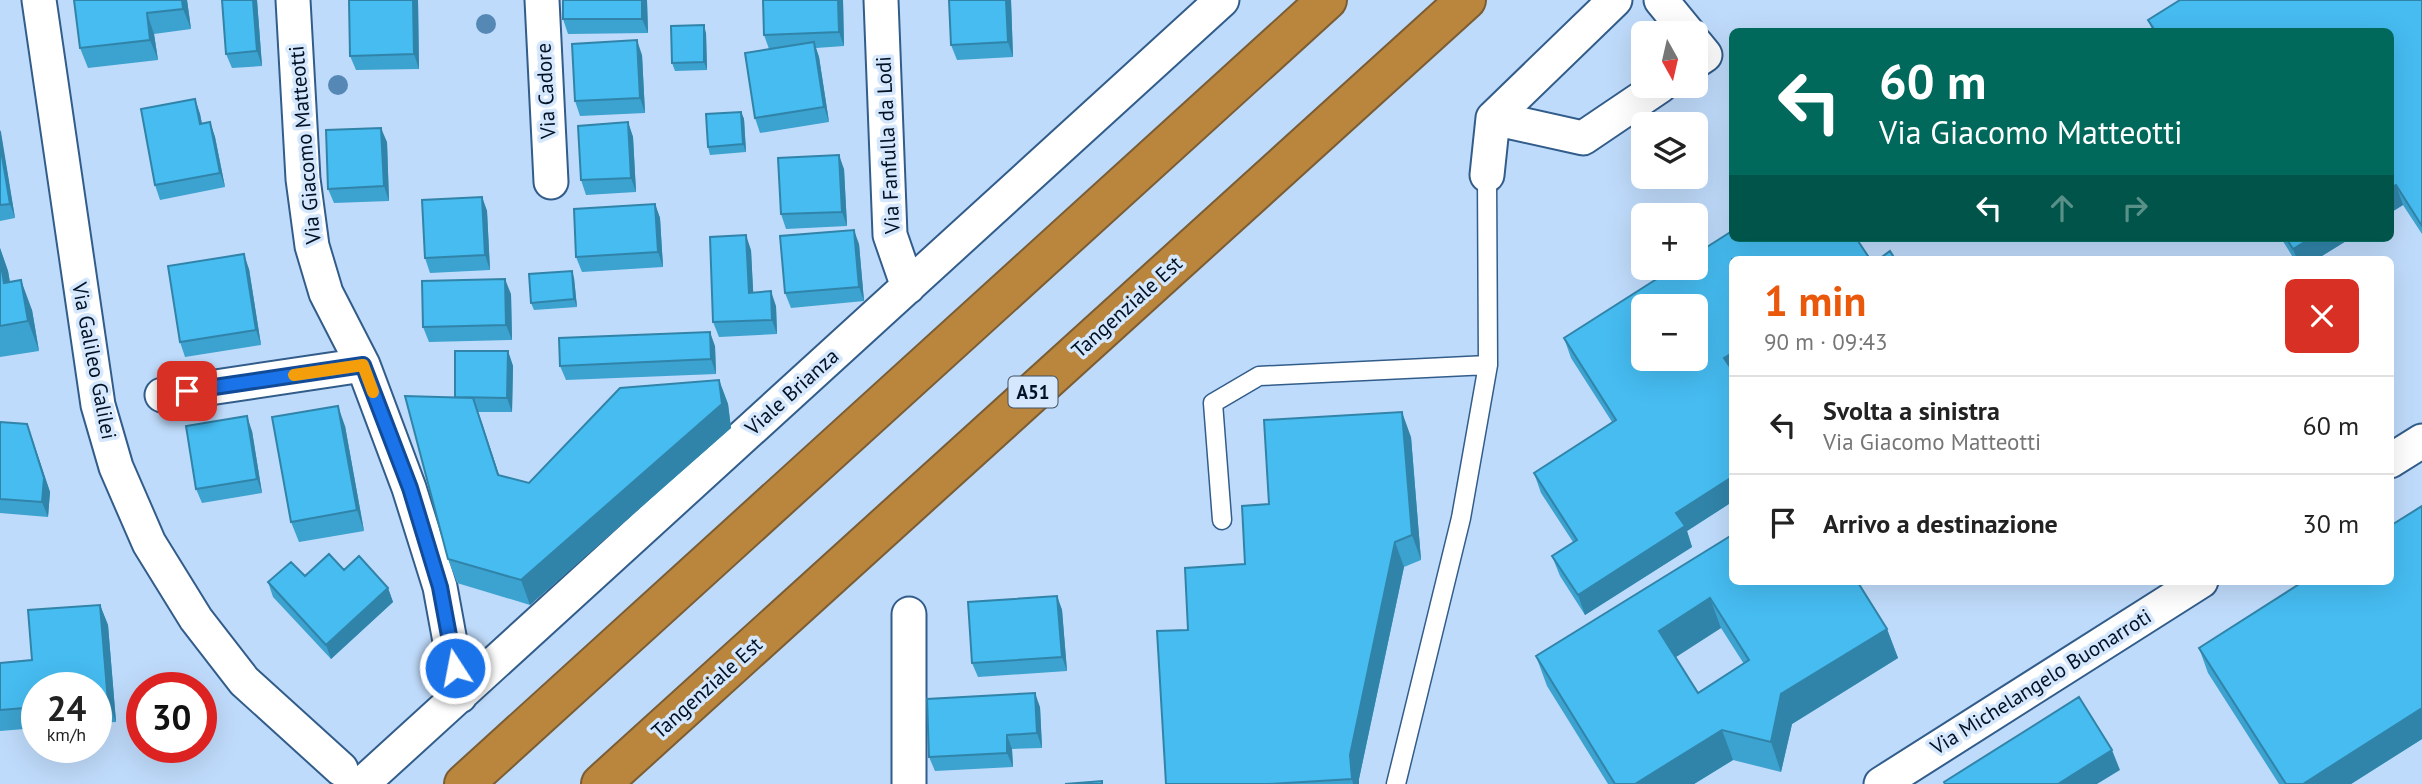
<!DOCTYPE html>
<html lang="it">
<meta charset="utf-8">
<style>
body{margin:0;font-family:"PT Sans",sans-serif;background:#f6f6f6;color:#222;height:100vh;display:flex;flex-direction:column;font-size:26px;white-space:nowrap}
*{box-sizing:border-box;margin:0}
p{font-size:23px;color:#767676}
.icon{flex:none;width:38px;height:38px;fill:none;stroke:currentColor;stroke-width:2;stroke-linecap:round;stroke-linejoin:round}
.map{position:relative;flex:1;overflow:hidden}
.drawer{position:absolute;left:1729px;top:256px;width:665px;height:329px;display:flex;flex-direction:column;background:#fff;border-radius:10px;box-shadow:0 7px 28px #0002}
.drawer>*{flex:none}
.top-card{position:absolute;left:1729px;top:28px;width:665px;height:214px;border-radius:10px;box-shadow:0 7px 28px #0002;background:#00695c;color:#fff;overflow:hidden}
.needle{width:46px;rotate:172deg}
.controls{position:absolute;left:1631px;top:21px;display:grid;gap:14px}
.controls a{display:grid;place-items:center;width:77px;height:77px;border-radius:10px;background:#fff;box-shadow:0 7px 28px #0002;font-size:35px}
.speed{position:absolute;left:21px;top:672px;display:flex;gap:14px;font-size:35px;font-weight:700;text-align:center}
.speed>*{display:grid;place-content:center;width:91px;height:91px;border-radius:50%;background:#fff;box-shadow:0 7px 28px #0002;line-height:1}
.speed small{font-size:18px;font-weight:400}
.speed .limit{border:10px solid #d22;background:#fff;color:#111}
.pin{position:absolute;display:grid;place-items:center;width:60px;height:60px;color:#fff;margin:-30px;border-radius:14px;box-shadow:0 4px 10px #0006}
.me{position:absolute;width:77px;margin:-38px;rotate:349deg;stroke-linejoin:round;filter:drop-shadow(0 0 5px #0008)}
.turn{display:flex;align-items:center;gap:24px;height:147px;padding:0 35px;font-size:32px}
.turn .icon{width:91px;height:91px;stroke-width:2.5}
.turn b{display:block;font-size:49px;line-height:60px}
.lanes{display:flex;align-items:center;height:66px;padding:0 35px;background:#0003;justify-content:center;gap:35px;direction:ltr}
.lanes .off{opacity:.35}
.round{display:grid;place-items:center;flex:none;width:74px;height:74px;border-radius:10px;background:#f6f6f6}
.overview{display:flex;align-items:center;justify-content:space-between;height:119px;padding:0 35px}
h1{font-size:42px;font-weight:600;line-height:52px;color:#ea580c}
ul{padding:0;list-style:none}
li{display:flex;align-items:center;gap:21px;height:98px;padding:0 35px;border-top:2px solid #e0e0e0}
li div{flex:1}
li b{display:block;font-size:26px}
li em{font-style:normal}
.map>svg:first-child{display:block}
</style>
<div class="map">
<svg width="2422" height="784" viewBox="0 0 2422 784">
<rect width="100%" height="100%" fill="#bfdbfb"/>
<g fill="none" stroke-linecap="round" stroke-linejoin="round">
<defs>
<path id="lane" d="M1222,520l-9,-117 46,-27 229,-11
M1396,784l65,-266 27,-153 -1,-190"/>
<path id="street" d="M39,0l59,405 18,62 33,76 47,76 48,62 97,88
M293,0l10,179 9,67 14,47 37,72 46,123 31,99 20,109
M542,0l9,182
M881,0l9,235 18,52
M1661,0l27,33
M1696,44l9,11 -9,6
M1493,118l90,20 77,-52
M1487,175l6,-57 122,-118
M162,395l201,-30
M2390,461l32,-20
M909,614v170
M362,784l860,-784
M1881,784l320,-203"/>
<path id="highway" d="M464,784l863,-784
M601,784l865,-784"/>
</defs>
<use href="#lane" stroke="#325d8a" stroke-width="21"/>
<use href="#street" stroke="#325d8a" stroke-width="37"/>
<use href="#highway" stroke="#7a5d34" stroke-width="42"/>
<use href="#lane" stroke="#fff" stroke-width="18"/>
<use href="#street" stroke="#fff" stroke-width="33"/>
<use href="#highway" stroke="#ba853c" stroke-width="38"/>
</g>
<g fill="#5688b6">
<circle cx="486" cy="24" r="10"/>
<circle cx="338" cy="85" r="10"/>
</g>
<path fill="#3ca2cf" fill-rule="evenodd" d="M74,0h113l4,29 -37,5 4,26 -70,8 -8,-20z
M222,0h35l5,66 -30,2 -6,-14z
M349,0h69l1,69 -63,1 -6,-14z
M647,0l1,33 -80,1 -5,-15z
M843,0l1,46 -28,2 3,9 10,65 -69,11 -5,-15 14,-69 -5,-14z
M949,0h62l2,57 -56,3 -6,-15z
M2422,0v234l-19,-29 -13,8v-181h-237l-5,-12z
M706,33l1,37 -32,1 -3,-8z
M642,55l3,58 -65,3 -5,-15z
M195,99l5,15 2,10 8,-2 5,15 10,50 -65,13 -5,-15z
M741,112l3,7 2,33 -36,3 -2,-8z
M628,122l5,15 3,55 -50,3 -5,-15z
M0,130l15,88 -15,3z
M387,142l2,59 -55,2 -6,-14z
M844,169l3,57 -61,3 -5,-15z
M482,197l5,14 3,59 -60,3 -5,-15z
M655,204l5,14 3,49 -81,5 -6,-15z
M2281,238h70l-34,21h-23z
M859,244l5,57 -73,7 -6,-15z
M0,248l8,23 2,11 22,28 7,41 -39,6z
M751,250l2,42 23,14 1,28 -58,3 -6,-15z
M1732,259v243l-45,29 5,16 -107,68 -25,-39 -8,-20 21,-14 -32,-49 -7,-20 78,-51 -41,-64 -7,-20z
M249,269l12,76 -76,12 -5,-15z
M574,278l3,29 -43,3 -3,-7z
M511,294l1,46 -83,2 -6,-15z
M715,346l1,28 -150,6 -6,-14z
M508,351l5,15 -1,46h-34l21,63 30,8 190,-103 9,24 3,24 -201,177 -73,-22 -9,-24 7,-161z
M0,422l32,16 18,54 -2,25 -48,-4z
M345,426l19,105 -65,11 -8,-20z
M252,431l10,62 -60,10 -6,-14z
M1411,437l10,123 -17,7 -45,212v5h-193l22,-154 57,-66 24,-60z
M2422,506v233l-71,45h-72l-71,-111 -9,-25z
M1732,535l155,94 11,29 -106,66 -11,48 -48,-12 -39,24h-86l-61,-98 -11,-30zM1721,628l23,36 -46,29 -23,-36z
M344,570l44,18 5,14 -62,57 -58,-62 -5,-15z
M1057,596l5,14 5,61 -89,6 -6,-14z
M100,605l8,20 8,97 -20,1v-35h-59v40l-37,3v-68l32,-3z
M1040,707l2,41 -30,1 1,18 -78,4 -6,-14z"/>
<path fill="#3184a9" d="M182,0h5l4,29 -8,-20z
M253,0h4l5,66 -5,-15z
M413,0h5l1,69 -5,-15z
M642,0h5l1,33 -6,-14z
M838,0h5l1,46 -5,-14z
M1006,0h5l2,57 -5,-15z
M147,13l7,21 4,26 -8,-20z
M704,25l2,8 1,37 -3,-8z
M637,40l5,15 3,58 -5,-15z
M814,42l5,15 10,65 -5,-15z
M195,99l5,15 5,25 -5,-15z
M741,112l3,7 2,33 -3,-8z
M210,122l5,15 10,50 -5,-14z
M628,122l5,15 3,55 -5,-14z
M381,128l6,14 2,59 -5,-15z
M0,130l1,2 14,86 -5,-14 -10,-60z
M839,155l5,14 3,57 -5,-14z
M2396,185l7,20 -13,8v-25z
M482,197l5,14 3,59 -5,-15z
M655,204l5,14 3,49 -5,-15z
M854,230l5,14 5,57 -5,-14z
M746,235l5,15 3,57 -5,-14z
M2311,238h40l-34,21h-20l-4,-10z
M0,248l8,23 7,42 -11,-30 -4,-24z
M244,254l5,15 12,76 -5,-15z
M572,271l2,7 3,29 -3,-8z
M505,279l6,15 1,46 -6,-15z
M21,280l11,30 7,41 -11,-30z
M771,291l5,15 1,28 -5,-14z
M710,332l5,14 1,28 -5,-15z
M508,351l5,15 -1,46 -5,-14z
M1732,353v25l-8,-20z
M719,380l9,24 3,24 -201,177 -9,-25z
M473,398l9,25 25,76 -9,-24z
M338,406l7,20 19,105 -7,-21z
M1402,412l9,25 10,123 -9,-25z
M247,416l5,15 10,62 -5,-14z
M32,438l18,54 -2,25 -6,-15z
M1732,477v25l-45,29 5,16 -107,68 -7,-20 98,-82z
M1395,542l9,25 -45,212v5h-6l-1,-5 -2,-24z
M388,588l5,14 -62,57 -5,-14z
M1057,596l5,14 5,61 -5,-14z
M1710,598l11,30 -51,33 -11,-30z
M100,605l8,20 8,97 -8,-20z
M1887,629l11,29 -106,66 -11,48 -10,-30 10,-48z
M1035,693l5,14 2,41 -5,-15z
M2422,708v31l-71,45h-48z
M1722,730l11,30 -39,24h-59z
M1007,735l5,14 1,18 -6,-14z
M2112,750l8,20 -23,14h-39z"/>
<path fill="#46bcf1" stroke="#3184a9" stroke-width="2" fill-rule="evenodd" d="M74,0h108l1,9 -36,4 3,27 -70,8z
M222,0h31l4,51 -31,3z
M349,0h64l1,54 -64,2z
M563,0h79v19h-79z
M763,0h75l1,32 -75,3z
M949,0h57l2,42 -57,3z
M2180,0h242v226l-26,-41 -6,3v-156h-234l-8,-12z
M704,25v37l-32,1 -1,-37z
M637,40l3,58 -65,3 -3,-57z
M814,42l10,65 -69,11 -10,-65z
M195,99l5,25 10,-2 10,51 -65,12 -14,-76z
M741,112l2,32 -35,3 -2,-33z
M628,122l3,56 -50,2 -3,-54z
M381,128l3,58 -56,3 -2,-59z
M0,144l10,60 -10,1z
M839,155l3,57 -61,2 -3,-56z
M482,197l3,58 -60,3 -3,-58z
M655,204l3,48 -82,5 -2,-48z
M854,230l5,57 -74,6 -5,-57z
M1732,231v7h124l14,21h-138v94l-8,5 8,12v107l-56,36 9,13 -107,69 -26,-39 25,-16 -43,-67 82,-53 -52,-82 110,-70h22v-14zM1643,306h53v53h-53z
M746,235l3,58 22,-2 1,29 -59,2 -3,-85z
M2286,238h25l-18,11z
M1890,251l5,8h-16z
M244,254l12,76 -76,12 -12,-76z
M0,259l4,24 17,-3 7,41 -28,5z
M572,271l2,28 -43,4 -2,-29z
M505,279l1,46 -83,2 -1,-46z
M710,332l1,27 -151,7 -1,-28z
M455,351h53l-1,47 -52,-1z
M719,380l3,24 -201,176 -73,-21 -43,-163 68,2 25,77 31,8 91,-95z
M338,406l19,104 -66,12 -19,-105z
M1402,412l10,123 -17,7 -45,213 2,24 -84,5h-102l-9,-153 31,-1 -3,-62 60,-4 -3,-58 27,-2 -5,-84z
M247,416l10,63 -61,10 -10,-63z
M0,422l27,2 17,54 -2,24 -42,-3z
M2422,506v202l-119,76h-17l-87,-136 105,-67h86v-55z
M1732,535v46h125l30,48 -106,65 -10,48 -49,-12 -87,54h-20l-79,-128zM1710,598l39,62 -51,33 -39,-62z
M329,554l15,16 15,-14 29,32 -62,57 -58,-63 23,-20 14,14z
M1057,596l5,61 -90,6 -4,-61z
M100,605l8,97 -12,1v-15h-59v19l-37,3v-47l32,-3 -4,-50z
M1035,693l2,40 -30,2v18l-78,4 -2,-58z
M2079,697l33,53 -54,34h-113l-1,-2z
M1102,781v3h-37z"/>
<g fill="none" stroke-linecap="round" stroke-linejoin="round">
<defs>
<path id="route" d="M187,391l176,-26 47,123 30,99 15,81"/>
</defs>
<use href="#route" stroke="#114b97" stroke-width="18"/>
<use href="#route" stroke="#1a73e8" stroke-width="12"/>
<path stroke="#f59e0b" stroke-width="12" d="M294,375l69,-10 10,27"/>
</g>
<g text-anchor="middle" stroke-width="7" stroke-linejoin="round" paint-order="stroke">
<rect fill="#d4e7fd" stroke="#415265" stroke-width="2" x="1008.5" y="376.5" width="49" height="31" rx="5"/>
<g font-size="19" font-weight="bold" fill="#021224">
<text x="1033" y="399">A51</text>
</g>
<g font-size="21" fill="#021224" stroke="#d4e7fd">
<text transform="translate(546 91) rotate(-93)" y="7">Via Cadore</text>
<text transform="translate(305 145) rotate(-95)" y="7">Via Giacomo Matteotti</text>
<text transform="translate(888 145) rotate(-93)" y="7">Via Fanfulla da Lodi</text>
<text transform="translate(1127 307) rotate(-42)" y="7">Tangenziale Est</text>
<text transform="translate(94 361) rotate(79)" y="7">Via Galileo Galilei</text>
<text transform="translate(792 392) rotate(-42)" y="7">Viale Brianza</text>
<text transform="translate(2041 682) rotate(-32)" y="7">Via Michelangelo Buonarroti</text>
<text transform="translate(707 688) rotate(-42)" y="7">Tangenziale Est</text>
</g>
</g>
</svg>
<div class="controls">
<a><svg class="needle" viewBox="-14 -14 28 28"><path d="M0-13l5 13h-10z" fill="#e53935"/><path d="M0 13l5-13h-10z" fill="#767676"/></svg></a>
<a><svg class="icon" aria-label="layers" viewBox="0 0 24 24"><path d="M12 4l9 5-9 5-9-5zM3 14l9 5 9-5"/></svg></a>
<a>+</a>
<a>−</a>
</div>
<div class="speed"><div>24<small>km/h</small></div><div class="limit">30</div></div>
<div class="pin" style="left:187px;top:391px;background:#d93025"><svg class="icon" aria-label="arrive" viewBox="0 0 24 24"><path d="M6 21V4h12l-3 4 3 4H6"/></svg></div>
<svg class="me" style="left:455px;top:668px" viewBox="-20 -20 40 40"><circle r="17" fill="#1a73e8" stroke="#fff" stroke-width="3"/><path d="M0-11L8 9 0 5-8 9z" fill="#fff"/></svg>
<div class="top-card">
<div class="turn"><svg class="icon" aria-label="left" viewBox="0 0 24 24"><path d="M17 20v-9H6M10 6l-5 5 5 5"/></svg><div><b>60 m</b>Via Giacomo Matteotti</div></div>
<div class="lanes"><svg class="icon" aria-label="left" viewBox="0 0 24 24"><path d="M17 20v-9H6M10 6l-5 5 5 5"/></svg><svg class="icon off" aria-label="ahead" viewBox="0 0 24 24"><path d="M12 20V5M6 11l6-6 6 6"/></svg><svg class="icon off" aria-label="right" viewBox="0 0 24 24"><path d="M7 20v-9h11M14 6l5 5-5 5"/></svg></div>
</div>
<section class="drawer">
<div class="overview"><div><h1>1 min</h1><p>90 m · 09:43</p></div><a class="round" style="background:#d93025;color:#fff"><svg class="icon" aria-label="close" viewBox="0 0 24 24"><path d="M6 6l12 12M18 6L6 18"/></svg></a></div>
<ul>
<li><svg class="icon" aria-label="left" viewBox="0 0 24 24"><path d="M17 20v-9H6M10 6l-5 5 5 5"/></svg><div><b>Svolta a sinistra</b><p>Via Giacomo Matteotti</p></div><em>60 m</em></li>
<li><svg class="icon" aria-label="arrive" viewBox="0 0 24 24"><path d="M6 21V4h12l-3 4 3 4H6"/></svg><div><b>Arrivo a destinazione</b></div><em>30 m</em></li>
</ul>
</section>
</div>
